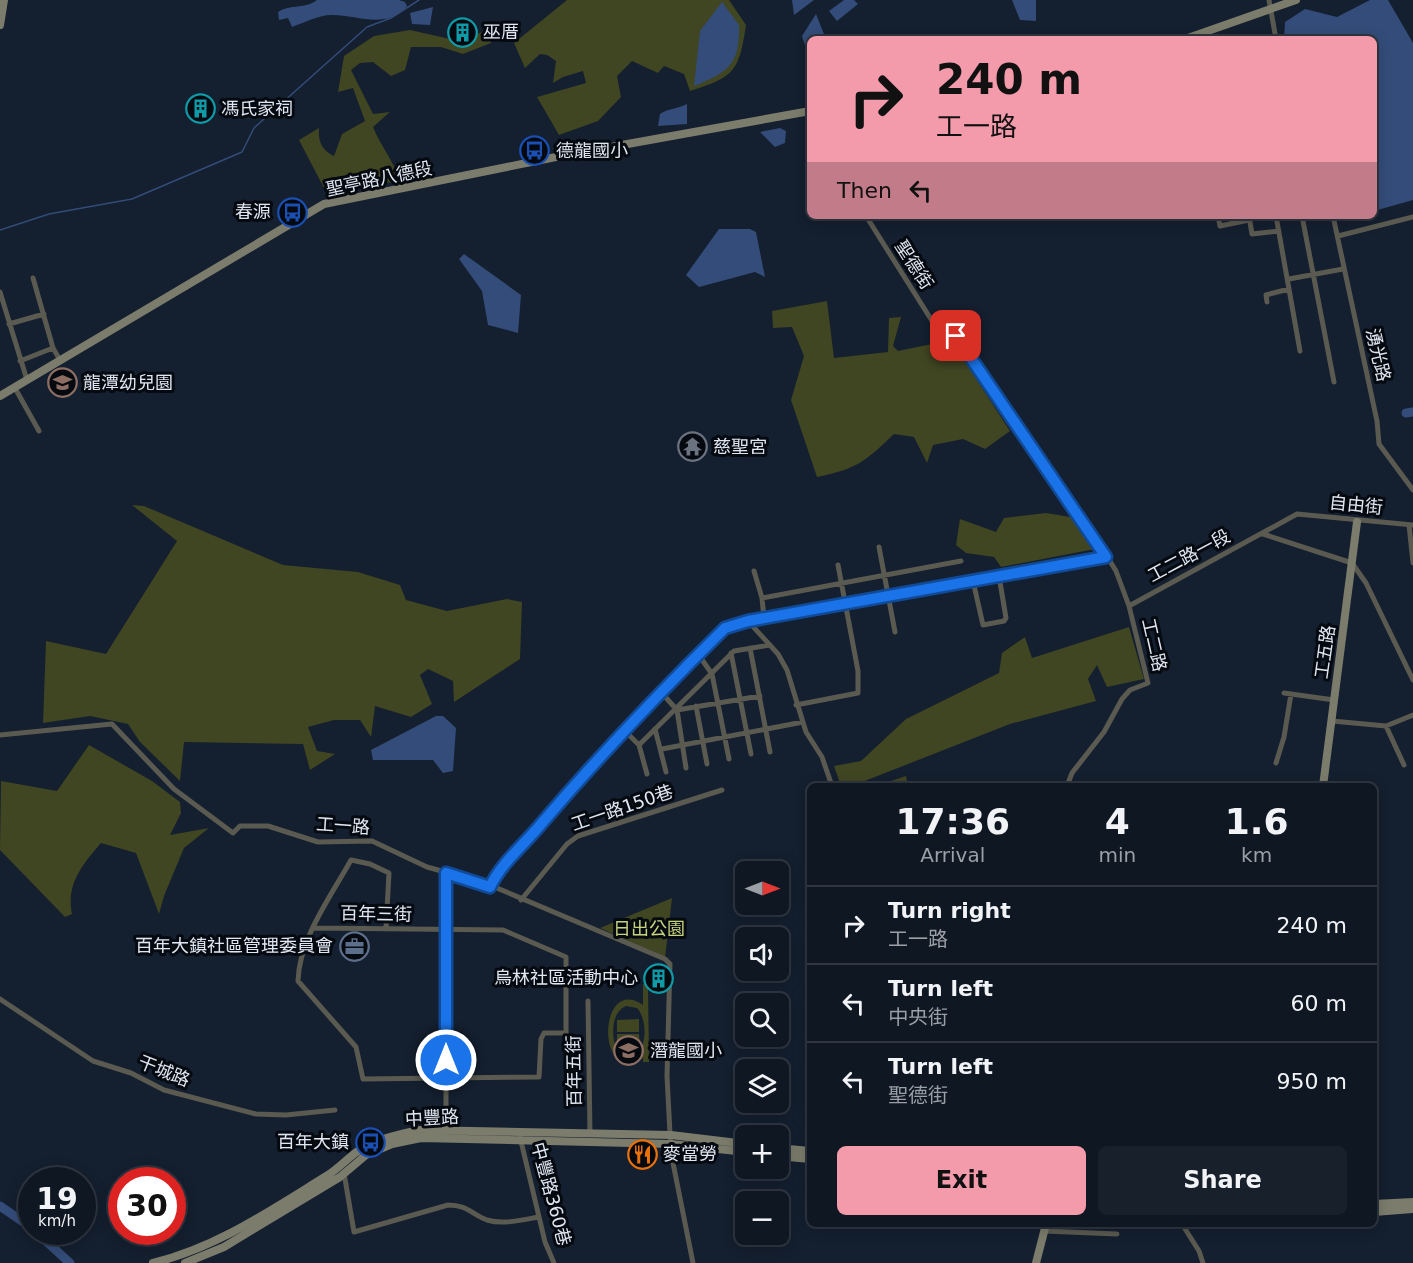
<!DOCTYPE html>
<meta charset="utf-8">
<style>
body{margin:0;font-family:"DejaVu Sans","Noto Sans TC",sans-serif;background:#18202b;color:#f1f3f6;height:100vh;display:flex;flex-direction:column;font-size:22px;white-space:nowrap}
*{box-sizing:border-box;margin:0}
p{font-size:20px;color:#9b9fa6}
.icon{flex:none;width:33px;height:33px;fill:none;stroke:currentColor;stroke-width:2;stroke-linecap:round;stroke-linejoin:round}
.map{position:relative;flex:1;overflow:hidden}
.panel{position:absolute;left:807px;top:783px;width:570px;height:444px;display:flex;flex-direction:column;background:#0f1723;border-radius:9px;box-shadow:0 3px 15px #0003,0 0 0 2px #2f3641}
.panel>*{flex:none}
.guide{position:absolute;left:807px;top:36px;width:570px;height:183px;border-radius:9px;box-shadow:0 3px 15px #0003,0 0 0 2px #2f3641;background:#f39aab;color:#111;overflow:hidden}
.needle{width:39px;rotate:90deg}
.fabs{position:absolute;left:735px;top:861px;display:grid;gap:12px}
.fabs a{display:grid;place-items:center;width:54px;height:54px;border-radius:9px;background:#0f1723;box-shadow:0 3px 15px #0003,0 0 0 2px #2f3641;font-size:30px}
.speed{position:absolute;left:18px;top:1167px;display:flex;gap:12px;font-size:30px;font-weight:700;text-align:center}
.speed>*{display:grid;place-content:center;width:78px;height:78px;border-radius:50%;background:#0f1723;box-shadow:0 3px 15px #0003,0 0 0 2px #2f3641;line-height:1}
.speed small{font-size:15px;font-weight:400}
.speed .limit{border:9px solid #d22;background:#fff;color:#111}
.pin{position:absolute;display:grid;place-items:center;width:51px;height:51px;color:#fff;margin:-26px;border-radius:12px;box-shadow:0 3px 9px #0006}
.me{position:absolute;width:66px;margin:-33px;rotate:0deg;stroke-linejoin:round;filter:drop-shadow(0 0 4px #0008)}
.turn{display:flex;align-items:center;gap:21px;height:126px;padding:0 30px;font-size:27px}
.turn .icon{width:78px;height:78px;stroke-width:2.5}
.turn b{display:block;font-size:42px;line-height:51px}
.then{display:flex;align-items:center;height:57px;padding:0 30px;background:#0003;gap:12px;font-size:22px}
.eta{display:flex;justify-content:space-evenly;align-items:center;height:102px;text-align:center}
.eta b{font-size:36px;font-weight:700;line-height:42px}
.button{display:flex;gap:12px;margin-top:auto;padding:12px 30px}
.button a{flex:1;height:69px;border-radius:9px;background:#f39aab;color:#111;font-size:24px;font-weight:700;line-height:69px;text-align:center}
.button a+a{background:#18202b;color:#f1f3f6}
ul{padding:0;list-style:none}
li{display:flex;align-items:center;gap:18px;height:78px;padding:0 30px;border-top:2px solid #2f3641}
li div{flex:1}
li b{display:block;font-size:22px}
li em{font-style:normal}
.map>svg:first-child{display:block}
</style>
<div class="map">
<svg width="1413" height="1263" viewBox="0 0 1413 1263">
<rect width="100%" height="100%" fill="#141f2f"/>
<path fill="#404522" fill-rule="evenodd" d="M567,0h162l17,25c-7,46 -11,52 -56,66l-6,-17 -20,-8 -6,7 -26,-12 -15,15 4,21 -23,24 -39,14 -22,-38 49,-14 -3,-12 -20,6 -10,6 3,-22 -9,-6 -7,-1 -15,14 -11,-25z
M492,28l-1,15 -28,11 -22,-7h-30l-6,23 -14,6 -18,-14 -13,1 -9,7 22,44 17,-2 -17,15c8,20 21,34 27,54l-74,11 -27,-52 20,-12c-1,14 3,22 15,28l8,-22 23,-13 -12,-33 -15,4 6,-36 30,-20 36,-6 49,11z
M827,301l7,57 54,-6 1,-34 12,-1 -8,29 5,5 48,-10 7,2 57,88 -25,18 -22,-10 -30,6 -6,18 -13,-26 -20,-3c-28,27 -37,35 -77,43l-26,-77 13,-44 -12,-29 -19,1 -1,-17z
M132,505l12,1 139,59 75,7 42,13 6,15 41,11 60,-12 15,3 -2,57 -66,43 -1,-21 -25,-12 -8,6 12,29 -21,13 -36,-11 -4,31 -11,-17h-26l-26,7 9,24 18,3 -25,16 -7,-26 -119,-2 -4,39 -40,-39 -12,-18 -38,-8 -47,7 3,-82 60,13 71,-113z
M1046,513l24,4 25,32 -94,18 -7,-10 -28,-4 -10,-8 4,-26 36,13 8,-14z
M1129,627l15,52 -37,8 -10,-22 -9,14 8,22 -86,23 -158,62h-11l-7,-20 27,-5 45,-42 93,-46 3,-20 23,-16 7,21z
M89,745l63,36 28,21 1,11 -11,22 39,-7 -25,20 -20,48 -5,18 -23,-61 -35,-10c-19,22 -35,41 -29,71l-7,3 -65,-67 1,-69 56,10z
M906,776l2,10h-32z
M672,898l-7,60 -65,-30z
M643,984h5l1,78h-6v-4c-48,29 -45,-84 0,-53zM626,1006l11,2c11,12 11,45 -7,51l-12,-5c-7,-15 -8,-41 8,-48z
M639,1019v13h-22v-12z
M617,1034h22l1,12h-23z"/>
<path fill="#334c79" d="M317,0h82l6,2 2,4c-21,24 -49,9 -75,9 -13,0 -29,8 -40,12l-4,-9 -9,2 -1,-8c12,-8 28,-3 39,-12z
M792,0h22l-20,15z
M844,0h10l4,4 -21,17 -8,-10z
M1012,0h24v21l-16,-1z
M1370,0h18l25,43v157l-39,11v-172h-90l1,-17 20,-13 32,8z
M722,2l17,23c1,40 -11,47 -45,61l6,-55z
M433,7l-3,18 -18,-1 -2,-11z
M816,14l10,25h-16v22l-8,-25z
M687,104v20l-29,2 2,-12c9,-6 18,-5 27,-10z
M780,128l6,3 -1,12 -10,4 -15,-15z
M719,229h31l6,3 9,45 -10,-5 -56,15 -13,-12z
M464,254l57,41 -3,38 -30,-8 -6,-34 -23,-32z
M436,716h7l13,12 -3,43 -10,2 -10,-13h-60l-2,-10z"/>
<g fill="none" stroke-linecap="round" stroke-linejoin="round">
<path stroke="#334c79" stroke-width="1.5" d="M0,230l49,-16 83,-15 110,-47 12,-24 113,-101 24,-9 28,-18"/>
<path stroke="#334c79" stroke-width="9" d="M1406,413l7,-1
M0,1206l32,22
M36,1232l34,31"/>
<path stroke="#5a5a51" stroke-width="5" d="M1269,0l7,39
M866,216l73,116 5,4 15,2 136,199 21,34 13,35 19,77 -18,7 -8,9 -18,33 -32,41 -5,13
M1218,216l2,10 29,-6
M1249,216l3,18 27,-3
M1276,216l24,135
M1302,216l32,166
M1333,216l44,205 2,23 34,46
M1338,236l75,-19
M33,278l20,70 7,12
M1289,279l54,-10
M0,292l27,88
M1267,302l-1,-7 23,-6
M9,324l35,-10
M20,361l33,-13
M15,388l24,43
M1409,525l4,38
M1263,534l89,29 14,20 47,97
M879,547l16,85
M754,571l8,27 2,20
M973,581l10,44 21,-4 2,-3 -7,-42
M762,598l199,-37
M1129,606l168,-92 116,11
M748,621l30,33 9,16 19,62 16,25 10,29
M750,648l20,104
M731,653l20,101
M698,654l14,20 17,85
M660,691l17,19
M1284,693l50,7
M796,705l62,-12v-22l-20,-106
M696,706l11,58
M677,710l83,-14
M677,710l9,58
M1332,721l54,5 27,-11
M1386,726l18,39
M655,729l11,43
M624,730l15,15 8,29
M0,735l112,-11 62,65 59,44 7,-7h28l50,16 54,-1 55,26 58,16 180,76 5,5 -3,112 4,77 22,110
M639,745l95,-94 36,-6
M662,749l141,-27
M1276,763l8,-26 7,-43
M446,873v259
M490,887l9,-19 25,-23 94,-109 80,-82 34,-30 374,-67
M521,900l46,-56 11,-8 144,-46
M314,928l189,2 63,27v76h-22l-3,6 -2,38 -176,2 -7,-32 -58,-66c1,-42 33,-85 53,-121l19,4 19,9 -3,55
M0,999l93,62 38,12 33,17 92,24 30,1 49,-5
M588,1001l2,133
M520,1137l25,105 9,21
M344,1173l10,59 94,-27c20,0 23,9 39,15 16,5 35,0 52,-3
M1182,1224l17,27 4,12
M1044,1231l73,3"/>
<path stroke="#7c7c6c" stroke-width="8" d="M0,25l4,-25
M1185,39l111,-39
M0,396l324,-192 237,-48 249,-45
M1323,786l34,-264
M778,1148l32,3
M778,1156l32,3
M1374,1204l39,-2
M1374,1212l39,-3
M153,1263c65,-16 118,-53 175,-88 13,-8 22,-20 36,-28 18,-9 36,-13 56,-17l251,5 75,9
M185,1263l39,-16 116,-70 26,-22 26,-11 29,-6 169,4 81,2 75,8
M1036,1263l10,-39"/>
</g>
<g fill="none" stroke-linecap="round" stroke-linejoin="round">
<defs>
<path id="route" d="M446,1060v-187l44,14c12,-25 34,-42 52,-64 58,-68 119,-132 183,-195l23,-7 358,-64 -150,-221"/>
</defs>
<use href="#route" stroke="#114b97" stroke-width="15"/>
<use href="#route" stroke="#1a73e8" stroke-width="10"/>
</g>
<defs>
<symbol id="building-ring" viewBox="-11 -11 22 22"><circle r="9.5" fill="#050910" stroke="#0f9aa8" stroke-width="1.5"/><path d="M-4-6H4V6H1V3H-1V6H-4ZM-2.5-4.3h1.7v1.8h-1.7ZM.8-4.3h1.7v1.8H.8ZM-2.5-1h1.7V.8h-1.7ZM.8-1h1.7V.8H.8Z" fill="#0f9aa8"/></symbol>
<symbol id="bus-ring" viewBox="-11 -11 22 22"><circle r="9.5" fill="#050910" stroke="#1a4fb4" stroke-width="1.5"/><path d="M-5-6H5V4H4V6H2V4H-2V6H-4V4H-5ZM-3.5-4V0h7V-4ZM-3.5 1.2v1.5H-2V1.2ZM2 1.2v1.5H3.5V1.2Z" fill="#1a4fb4"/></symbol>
<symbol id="school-ring" viewBox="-11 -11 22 22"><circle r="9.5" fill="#050910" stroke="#8d6e63" stroke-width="1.5"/><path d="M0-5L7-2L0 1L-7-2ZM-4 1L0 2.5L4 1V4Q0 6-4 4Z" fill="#8d6e63"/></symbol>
<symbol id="temple-ring" viewBox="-11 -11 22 22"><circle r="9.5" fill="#050910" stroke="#6b7280" stroke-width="1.5"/><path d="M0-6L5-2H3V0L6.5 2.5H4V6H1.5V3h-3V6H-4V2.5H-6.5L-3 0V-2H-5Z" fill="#6b7280"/></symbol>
<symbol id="office-ring" viewBox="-11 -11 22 22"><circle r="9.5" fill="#050910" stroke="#5c6f8a" stroke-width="1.5"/><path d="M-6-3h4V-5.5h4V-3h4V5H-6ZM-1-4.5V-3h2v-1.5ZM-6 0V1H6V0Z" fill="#5c6f8a"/></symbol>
<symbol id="restaurant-ring" viewBox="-11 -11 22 22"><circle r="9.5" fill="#050910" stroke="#e8710a" stroke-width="1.5"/><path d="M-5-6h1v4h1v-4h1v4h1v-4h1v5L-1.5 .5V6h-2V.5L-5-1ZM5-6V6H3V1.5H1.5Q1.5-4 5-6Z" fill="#e8710a"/></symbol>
</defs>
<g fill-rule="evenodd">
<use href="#building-ring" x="446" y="16" width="33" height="33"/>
<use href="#building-ring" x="184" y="92" width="33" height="33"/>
<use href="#bus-ring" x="518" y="134" width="33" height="33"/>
<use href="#bus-ring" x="276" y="196" width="33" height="33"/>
<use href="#school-ring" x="46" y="366" width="33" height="33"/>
<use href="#temple-ring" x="676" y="430" width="33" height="33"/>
<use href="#office-ring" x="338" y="930" width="33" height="33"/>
<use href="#building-ring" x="642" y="962" width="33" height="33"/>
<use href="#school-ring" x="612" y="1034" width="33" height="33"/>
<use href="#bus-ring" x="354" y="1126" width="33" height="33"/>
<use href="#restaurant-ring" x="626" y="1138" width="33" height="33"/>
</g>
<g text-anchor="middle" stroke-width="6" stroke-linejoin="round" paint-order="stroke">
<g font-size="18" fill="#dfe7f2" stroke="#050910" text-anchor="start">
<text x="483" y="38">巫厝</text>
<text x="221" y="115">馮氏家祠</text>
<text x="556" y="157">德龍國小</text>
<text x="271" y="218" text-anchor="end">春源</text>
<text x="83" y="389">龍潭幼兒園</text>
<text x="713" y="453">慈聖宮</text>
<text x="333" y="952" text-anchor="end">百年大鎮社區管理委員會</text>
<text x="638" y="984" text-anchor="end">烏林社區活動中心</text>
<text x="650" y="1057">潛龍國小</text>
<text x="349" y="1148" text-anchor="end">百年大鎮</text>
<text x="663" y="1160">麥當勞</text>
</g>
<g font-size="18" fill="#dfe7f2" stroke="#050910">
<text transform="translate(379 179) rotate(-12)" y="6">聖亭路八德段</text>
<text transform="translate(914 265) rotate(57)" y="6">聖德街</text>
<text transform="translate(1378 355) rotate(77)" y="6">湧光路</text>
<text transform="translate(1356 505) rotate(6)" y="6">自由街</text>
<text transform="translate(1189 556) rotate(-28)" y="6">工二路一段</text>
<text transform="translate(1154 645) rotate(77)" y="6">工二路</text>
<text transform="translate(1325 652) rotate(-82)" y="6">工五路</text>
<text transform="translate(622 808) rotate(-19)" y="6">工一路150巷</text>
<text transform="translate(343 826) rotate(4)" y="6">工一路</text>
<text transform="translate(376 914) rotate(1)" y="6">百年三街</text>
<text transform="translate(164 1071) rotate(22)" y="6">干城路</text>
<text transform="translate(574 1071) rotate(-91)" y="6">百年五街</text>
<text transform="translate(432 1118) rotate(-3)" y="6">中豐路</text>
<text transform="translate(551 1194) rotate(75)" y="6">中豐路360巷</text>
</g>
<g font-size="18" fill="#c6d37c" stroke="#050910">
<text x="649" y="935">日出公園</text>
</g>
</g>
</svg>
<div class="fabs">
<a><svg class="needle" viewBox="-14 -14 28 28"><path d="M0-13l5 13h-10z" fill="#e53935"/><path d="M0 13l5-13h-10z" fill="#9b9fa6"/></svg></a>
<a><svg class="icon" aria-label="sound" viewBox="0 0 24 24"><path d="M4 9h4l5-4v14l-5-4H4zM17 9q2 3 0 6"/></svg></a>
<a><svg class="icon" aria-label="search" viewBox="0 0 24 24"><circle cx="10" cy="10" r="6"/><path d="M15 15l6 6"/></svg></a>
<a><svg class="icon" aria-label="layers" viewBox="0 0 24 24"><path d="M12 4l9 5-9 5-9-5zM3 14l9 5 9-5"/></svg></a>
<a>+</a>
<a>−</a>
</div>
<div class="speed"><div>19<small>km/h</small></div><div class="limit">30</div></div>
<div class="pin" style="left:956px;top:336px;background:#d93025"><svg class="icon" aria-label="arrive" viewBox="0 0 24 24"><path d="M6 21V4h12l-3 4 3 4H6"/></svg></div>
<svg class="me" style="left:446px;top:1060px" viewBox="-20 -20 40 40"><circle r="17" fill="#1a73e8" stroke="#fff" stroke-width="3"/><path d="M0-11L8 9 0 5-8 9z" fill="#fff"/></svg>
<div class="guide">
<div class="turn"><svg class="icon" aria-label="right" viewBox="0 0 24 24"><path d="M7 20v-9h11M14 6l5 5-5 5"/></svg><div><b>240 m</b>工一路</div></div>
<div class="then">Then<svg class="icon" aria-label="left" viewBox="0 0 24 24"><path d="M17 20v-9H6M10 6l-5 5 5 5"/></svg></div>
</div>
<section class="panel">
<div class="eta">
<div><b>17:36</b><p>Arrival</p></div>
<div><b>4</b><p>min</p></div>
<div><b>1.6</b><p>km</p></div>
</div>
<ul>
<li><svg class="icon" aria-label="right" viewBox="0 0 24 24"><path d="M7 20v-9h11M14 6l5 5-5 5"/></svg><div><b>Turn right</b><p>工一路</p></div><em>240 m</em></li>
<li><svg class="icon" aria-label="left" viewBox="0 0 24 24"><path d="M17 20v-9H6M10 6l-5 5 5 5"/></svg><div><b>Turn left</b><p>中央街</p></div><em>60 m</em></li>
<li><svg class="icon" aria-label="left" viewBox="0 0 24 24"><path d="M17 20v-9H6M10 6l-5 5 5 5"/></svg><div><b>Turn left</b><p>聖德街</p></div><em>950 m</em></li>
</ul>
<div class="button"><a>Exit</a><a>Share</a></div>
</section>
</div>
